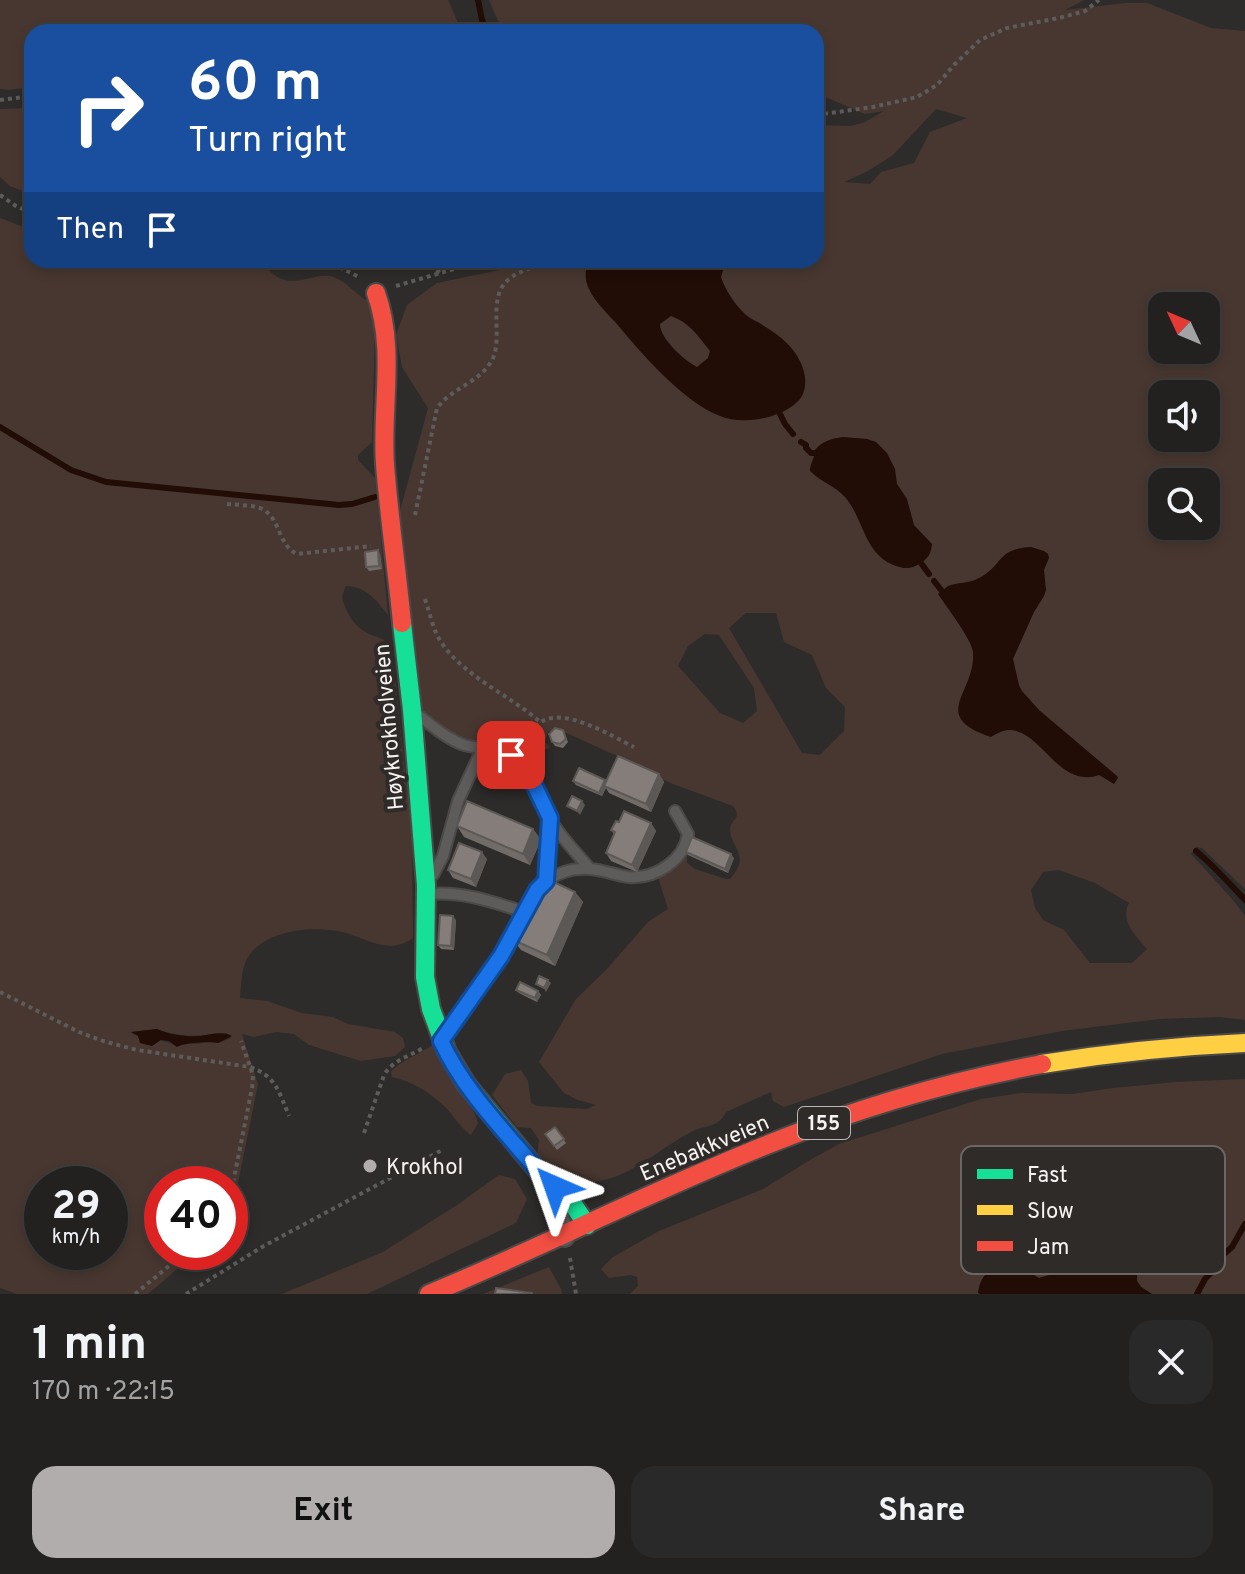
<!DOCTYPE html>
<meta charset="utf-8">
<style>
body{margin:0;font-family:Overpass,sans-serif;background:#2a2929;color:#f1f3f6;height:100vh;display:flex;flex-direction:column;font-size:30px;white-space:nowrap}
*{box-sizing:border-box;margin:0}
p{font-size:26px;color:#a2a3a5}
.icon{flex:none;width:44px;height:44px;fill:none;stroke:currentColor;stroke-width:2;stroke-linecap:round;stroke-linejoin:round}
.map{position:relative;height:1294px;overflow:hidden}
.drawer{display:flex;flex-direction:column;background:#222120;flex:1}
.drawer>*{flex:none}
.guide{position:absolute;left:24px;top:24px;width:800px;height:244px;border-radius:24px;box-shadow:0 4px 12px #0003,0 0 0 2px #3f3e3e;background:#1a4fa0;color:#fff;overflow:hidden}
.needle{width:52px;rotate:314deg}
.fabs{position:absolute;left:1148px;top:292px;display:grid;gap:16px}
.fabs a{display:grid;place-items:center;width:72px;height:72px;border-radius:16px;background:#222120;box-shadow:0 4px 12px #0003,0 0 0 2px #3f3e3e;font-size:40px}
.speed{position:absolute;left:24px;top:1166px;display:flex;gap:16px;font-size:40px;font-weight:700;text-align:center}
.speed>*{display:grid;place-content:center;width:104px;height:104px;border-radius:50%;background:#222120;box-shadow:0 4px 12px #0003,0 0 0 2px #3f3e3e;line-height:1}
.speed small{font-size:20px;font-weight:400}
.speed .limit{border:12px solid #d22;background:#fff;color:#111}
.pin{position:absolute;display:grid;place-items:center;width:68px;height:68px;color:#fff;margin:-34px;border-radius:16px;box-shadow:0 4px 12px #0006}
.me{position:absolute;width:88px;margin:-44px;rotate:317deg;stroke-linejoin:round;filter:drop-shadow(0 0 6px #0008)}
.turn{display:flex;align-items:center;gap:28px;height:168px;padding:0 32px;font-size:36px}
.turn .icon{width:104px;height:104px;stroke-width:2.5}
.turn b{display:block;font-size:56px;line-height:68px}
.then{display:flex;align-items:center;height:76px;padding:0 32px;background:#0003;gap:16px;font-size:30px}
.round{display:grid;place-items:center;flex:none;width:84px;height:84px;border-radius:24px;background:#2a2929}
.summary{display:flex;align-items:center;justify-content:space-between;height:136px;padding:0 32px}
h1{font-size:48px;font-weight:700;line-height:60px}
.button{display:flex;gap:16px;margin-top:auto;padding:16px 32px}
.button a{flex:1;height:92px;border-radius:24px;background:#b0adac;color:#111;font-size:32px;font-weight:700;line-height:92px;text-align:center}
.button a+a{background:#2a2929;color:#f1f3f6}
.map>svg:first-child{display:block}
</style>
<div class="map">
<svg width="1245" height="1294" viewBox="0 0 1245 1294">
<rect width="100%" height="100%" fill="#2e2c2a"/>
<path fill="#483730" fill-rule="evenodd" d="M0,0h448l14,32h-430v55l-24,3 -8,-1z
M489,0h595l-19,10 60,-7h22l64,25 34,3v858l-43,-41 -5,-1 -6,7 42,46 12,16v104l-25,-3 -61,2 -97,12 -120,23 -158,53 -11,-6 -2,-9 -45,20c-7,15 -18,13 -31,18 -27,13 -50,35 -78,46 -9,4 -21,5 -31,8l-3,3 -13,-9 -6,2 -27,-26 2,-14 -8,-12 -14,-1 -25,-32 13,-21 16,-4 7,11 3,22 6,3 49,3 10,-4 -18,-5 -14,-7 -25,-31 37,-63 31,-30 41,-47 20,-13 -10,-32 29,-23v9l8,6 31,10h4c22,-24 0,-31 0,-50 1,-11 13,-10 3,-23l-60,-22 -48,-21 -1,-4 -62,-28 -9,-1 -5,2 -3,10 5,5 -2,2c-55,-3 -82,0 -127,-38l-21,-200 28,-103 -26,-41 -6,-32 11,-30 30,-22 77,-16 25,-7h277v-135l34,1 13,-3 21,-12 -19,3 -49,-21v-61h-313zM936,109l31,9 -37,14 -16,31 -33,9 -11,12 -26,-2 24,-11 25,-16zM1162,306h44v44h-44zM1162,394h44v44h-44zM1162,482h44v44h-44zM746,613h30l8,29 28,13 14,33 19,19 -1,24 -24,24 -18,-2 -73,-125zM705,634l14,1 35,53 3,23 -14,12 -23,-10 -42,-47 10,-20zM1059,870l36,13 34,20c-9,18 6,32 18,46l-15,14h-42l-26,-33 -21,-10 -8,-12 -4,-18 12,-18z
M32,108v87l-22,-9 -10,-9v-68z
M0,218l21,8 11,1v33h228c5,4 8,10 13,14 23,18 43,-5 63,4 12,5 20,17 32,23l7,22 -3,119 -14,13v5l17,18 13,137c-11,-14 -22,-29 -42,-29l-4,10c2,13 11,29 22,35 12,8 19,4 28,18l20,186 1,103c-26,18 -45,0 -71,-6 -29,-7 -82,-2 -96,29 -5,11 -5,26 -6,37l27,3 35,12 31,4 15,7 47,8 8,6 2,9 -10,9 -34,5 -52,-16 -15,-11 -18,-2 -22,5 -12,-3 16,50 -22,109 -6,16v-25h-68v68h35l-49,42h-131l-17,-6zM157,1029c22,9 46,7 70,4l4,5 -13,5 -7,-2 -12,3 -16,-1 -6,4c-12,-8 -29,-9 -44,-13l-2,-2zM42,1184h68v68h-68z
M435,1043l39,69 4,11 -7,12c-12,-8 -17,-20 -27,-29 -14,-14 -33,-25 -52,-29l-1,-5c8,-11 32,-19 44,-29z
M1245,1079v215h-93l-11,-7 -4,-6v-8l-31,-6h-13l-18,8 -22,-1 -14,4 -11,-7 -50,21 2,2h-350l8,-8 -1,-9 -7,-2 -21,3 -8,-9 12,-12 46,-26 104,-42 47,-29 29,-16 142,-45 40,-6 51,1 41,-6 63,-6z
M499,1175l16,4 12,20 -11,24 -149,71h-85l101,-42 74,-47z
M549,1267l12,22 1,5h-79z"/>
<path fill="#210c06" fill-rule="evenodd" d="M589,260h137l-5,17c5,14 13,26 23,36 5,6 14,8 20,13 19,11 38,28 41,51 1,11 -1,20 -10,27 -18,15 -53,21 -75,12 -37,-14 -79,-63 -104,-93 -10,-11 -21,-21 -27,-34 -5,-10 -4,-19 0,-29zM671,316c18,6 28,21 39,35l-2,7 -11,9c-13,-7 -37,-28 -37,-43z
M843,437l24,2 9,3 11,11 8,16 2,15 10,15 7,26 18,19c-1,10 -4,15 -13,20 -7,5 -15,5 -23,2 -32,-11 -32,-47 -51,-69 -10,-11 -24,-15 -35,-26 0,-8 5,-13 5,-21 7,-9 16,-11 28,-13z
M1031,547l13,4 4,3 1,4 -5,12 2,20 -2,6 -10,16 -21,47 6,26 3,6 17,19 78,66 1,2 -4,6 -15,-9c-41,14 -57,-45 -90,-45 -7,0 -13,4 -18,7 -63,-21 -15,-44 -18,-85 -1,-12 -27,-46 -35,-58 4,-3 7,-6 10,-8 10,-4 20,-2 31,-8 25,-13 17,-29 52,-31z
M157,1029c13,6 30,8 44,7 10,-2 22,-5 31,0l-14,7c-8,-2 -36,0 -41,4l-8,-6 -8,-1 -9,6 -12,-3 -2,-7 -7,-4z
M1007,1264l12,3 20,11 14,-4 22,1 18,-8 30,-1 11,1 3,3v11l4,6 11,7h-172l-2,-1c2,-17 12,-27 29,-29z"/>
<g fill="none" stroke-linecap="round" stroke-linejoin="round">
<path stroke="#210c06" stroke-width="6" d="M478,0l4,20 5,12
M780,414l5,10 8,10
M0,427l71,43 35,12 233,23 13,-1 23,-7
M801,442l5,3v3l5,5h3
M921,563l8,11
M934,581l8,10
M1196,851c18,15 33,32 49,49
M1197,1294l8,-15 8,-8 11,-17 8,-7 13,-23"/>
<defs>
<path id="lane" d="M417,714c14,11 30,25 47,31 19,5 38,1 54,15 17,15 22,40 33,60 10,18 26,33 39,49
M433,875l10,-19 15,-55 25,-54
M546,881l4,-63
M429,894c33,-3 64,8 95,18
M445,1036c20,-26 39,-53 56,-81 15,-23 27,-63 50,-77 8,-5 20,-9 29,-9 17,-2 33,6 49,8 27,2 55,-17 59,-43l-13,-23"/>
<path id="street" d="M548,1183l16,53"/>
<path id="fast" d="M402,623l10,87 14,175 -1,92 6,32 16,43 19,32 82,99 20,14 19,28"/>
<path id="slow" d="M1042,1064c68,-11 135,-18 203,-21"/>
<path id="jam" d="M376,293c20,56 5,113 9,171 4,53 12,106 17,159
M429,1294c116,-48 228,-106 345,-152 87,-35 177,-61 268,-78"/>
</defs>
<use href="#lane" stroke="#4b4948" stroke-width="14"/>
<use href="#street" stroke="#4b4948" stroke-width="24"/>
<use href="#fast" stroke="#4b4948" stroke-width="22"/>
<use href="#slow" stroke="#4b4948" stroke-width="22"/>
<use href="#jam" stroke="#4b4948" stroke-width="22"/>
<path stroke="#5d5c5a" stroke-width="4" stroke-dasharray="4 4" stroke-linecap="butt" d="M0,100l32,-4
M816,115l57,-8 44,-10 20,-12 17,-20 26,-25 27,-12 52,-10 26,-7 14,-11
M0,195l16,11 16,7
M325,260l34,17
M437,273l9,-13
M396,286l89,-26
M227,504c11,1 23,1 33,4 21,8 17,37 37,46l74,-8
M415,515l22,-107c15,-21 44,-25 56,-50 10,-23 -6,-60 15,-78 11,-10 27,-12 39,-20
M425,599c4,12 7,25 12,36 20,39 72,59 103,87
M525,748c3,-8 5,-17 12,-23 23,-22 74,11 97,22
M0,992l79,40 24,9 34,9 113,17c26,9 29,25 39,49
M364,1133l20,-58c9,-15 24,-18 39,-27
M230,1198l22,-110 1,-13 -12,-34
M570,1258l6,36
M135,1294l51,-42
M186,1294l76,-47 182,-98"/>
<use href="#lane" stroke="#5e5c5b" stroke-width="10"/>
<use href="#street" stroke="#5e5c5b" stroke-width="20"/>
<use href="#fast" stroke="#16e098" stroke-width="18"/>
<use href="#slow" stroke="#ffcf43" stroke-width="18"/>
<use href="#jam" stroke="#f24e42" stroke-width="18"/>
</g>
<path fill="#726c68" d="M380,554l2,15 -13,2 -3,-4z
M563,730l5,12 -5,6 -8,-2 -3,-4z
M659,774l5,8 -13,30 -42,-19 -3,-5 -4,8 -26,-11 -3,-4h33z
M619,822l32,1 5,8 -19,41 -26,-11 -5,-8 8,-19 -3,-4z
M457,826l76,3 8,11 -11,25 -66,-28z
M686,852l48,6 -6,15 -40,-18z
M487,859l-11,28 -23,-9 -5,-8z
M535,890l40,2 8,10 -28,64 -34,-16 -8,-10 7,-15 -2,-2 7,-8 5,-13 -2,-3z
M456,920l-2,30 -13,-1 -3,-4z
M516,990l22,1 3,4 -4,7 -18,-9z
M555,1127l11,16 -9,7 -12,-16z"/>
<path fill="#5c5855" d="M378,550l2,4 2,15 -3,-3z
M659,774l5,8 -13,30 -5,-8z
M605,780l3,3 -6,13 -3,-3z
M582,801l3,4 -5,10 -3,-4z
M651,823l5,8 -19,41 -5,-7z
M533,829l8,11 -11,25 -7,-11z
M482,852l5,7 -11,28 -5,-8z
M731,854l3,4 -6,15 -3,-4z
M575,892l8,10 -28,64 -8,-11z
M453,916l3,4 -2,30 -3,-4z
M548,980l3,3 -5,9 -2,-4z
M538,991l3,4 -4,7 -2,-4z"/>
<path fill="#847d79" stroke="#5c5855" stroke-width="2" d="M378,550l1,16 -13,1 -1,-15z
M555,728l8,2 3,9 -6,5 -8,-2 -3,-8z
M618,756l41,18 -13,30 -42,-18z
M579,768l26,12 -6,13 -26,-12z
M572,796l10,5 -5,10 -10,-5z
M467,801l66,28 -10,25 -66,-28z
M624,811l27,12 -19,42 -26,-12 9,-21 -4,-2 5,-9 3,1z
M692,837l39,17 -6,15 -39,-17z
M459,843l23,9 -11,27 -23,-9z
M541,876l34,16 -28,63 -34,-15 7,-16 -2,-1 4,-10 3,2 6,-15 -3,-1 5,-10 2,1z
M440,915l13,1 -2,30 -13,-1z
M539,976l9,4 -4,8 -8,-4z
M520,982l18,9 -3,7 -19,-8z
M555,1127l9,12 -10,7 -9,-12z
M496,1288l36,5v1h-37z"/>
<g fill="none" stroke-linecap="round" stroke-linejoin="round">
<defs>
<path id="route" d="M511,755l9,6 7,9 23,48 -4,63 -9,9 -36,66 -60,85c25,54 70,96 107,142l7,4"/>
</defs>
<use href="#route" stroke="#114b97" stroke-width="20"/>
<use href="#route" stroke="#1a73e8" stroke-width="14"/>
</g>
<circle fill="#b0adac" stroke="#2f2b29" stroke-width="3" cx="370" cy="1166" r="8"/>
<g text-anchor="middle" stroke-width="8" stroke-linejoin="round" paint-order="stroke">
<rect fill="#2f2b29" stroke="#bab7b6" stroke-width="2" x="798" y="1107" width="52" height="32" rx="6"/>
<g font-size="20" font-weight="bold" fill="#f6f3f2">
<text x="824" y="1130">155</text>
</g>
<g font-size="22" fill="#f6f3f2" stroke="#2f2b29">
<text transform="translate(388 727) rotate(-95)" y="8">Høykrokholveien</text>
<text transform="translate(704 1147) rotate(-23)" y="8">Enebakkveien</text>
</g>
<g font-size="22" fill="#f6f3f2" stroke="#2f2b29" text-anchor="start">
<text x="386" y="1174">Krokhol</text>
</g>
</g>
<rect x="961" y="1146" width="264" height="128" rx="12" fill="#2f2b29" stroke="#6b6765" stroke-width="2"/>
<rect x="977" y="1169" width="36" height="10" fill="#16e098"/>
<rect x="977" y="1205" width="36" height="10" fill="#ffcf43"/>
<rect x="977" y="1241" width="36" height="10" fill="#f24e42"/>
<g font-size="22" fill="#f6f3f2">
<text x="1027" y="1182">Fast</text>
<text x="1027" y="1218">Slow</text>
<text x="1027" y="1254">Jam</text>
</g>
</svg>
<div class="fabs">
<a><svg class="needle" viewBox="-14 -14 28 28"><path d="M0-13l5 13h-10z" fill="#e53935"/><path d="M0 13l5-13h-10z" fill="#a2a3a5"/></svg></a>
<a><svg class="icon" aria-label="sound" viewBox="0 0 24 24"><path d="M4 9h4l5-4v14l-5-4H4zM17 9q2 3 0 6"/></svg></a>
<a><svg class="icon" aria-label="search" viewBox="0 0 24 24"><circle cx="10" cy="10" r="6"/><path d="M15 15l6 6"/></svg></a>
</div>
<div class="speed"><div>29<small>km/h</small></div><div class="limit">40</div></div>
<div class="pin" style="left:511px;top:755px;background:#d93025"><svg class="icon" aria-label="arrive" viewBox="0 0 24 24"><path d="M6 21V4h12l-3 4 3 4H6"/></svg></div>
<svg class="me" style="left:555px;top:1187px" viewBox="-20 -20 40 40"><path d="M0-17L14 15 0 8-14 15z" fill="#1a73e8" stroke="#fff" stroke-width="4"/></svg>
<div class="guide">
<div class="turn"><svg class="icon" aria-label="right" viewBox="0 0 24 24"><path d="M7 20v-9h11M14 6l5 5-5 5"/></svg><div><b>60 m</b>Turn right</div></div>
<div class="then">Then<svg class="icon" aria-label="arrive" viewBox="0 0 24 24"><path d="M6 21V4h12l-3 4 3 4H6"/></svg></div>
</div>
</div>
<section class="drawer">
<div class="summary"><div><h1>1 min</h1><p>170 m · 22:15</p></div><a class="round"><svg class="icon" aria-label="close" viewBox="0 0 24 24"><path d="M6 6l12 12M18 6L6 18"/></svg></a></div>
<div class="button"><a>Exit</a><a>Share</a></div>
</section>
